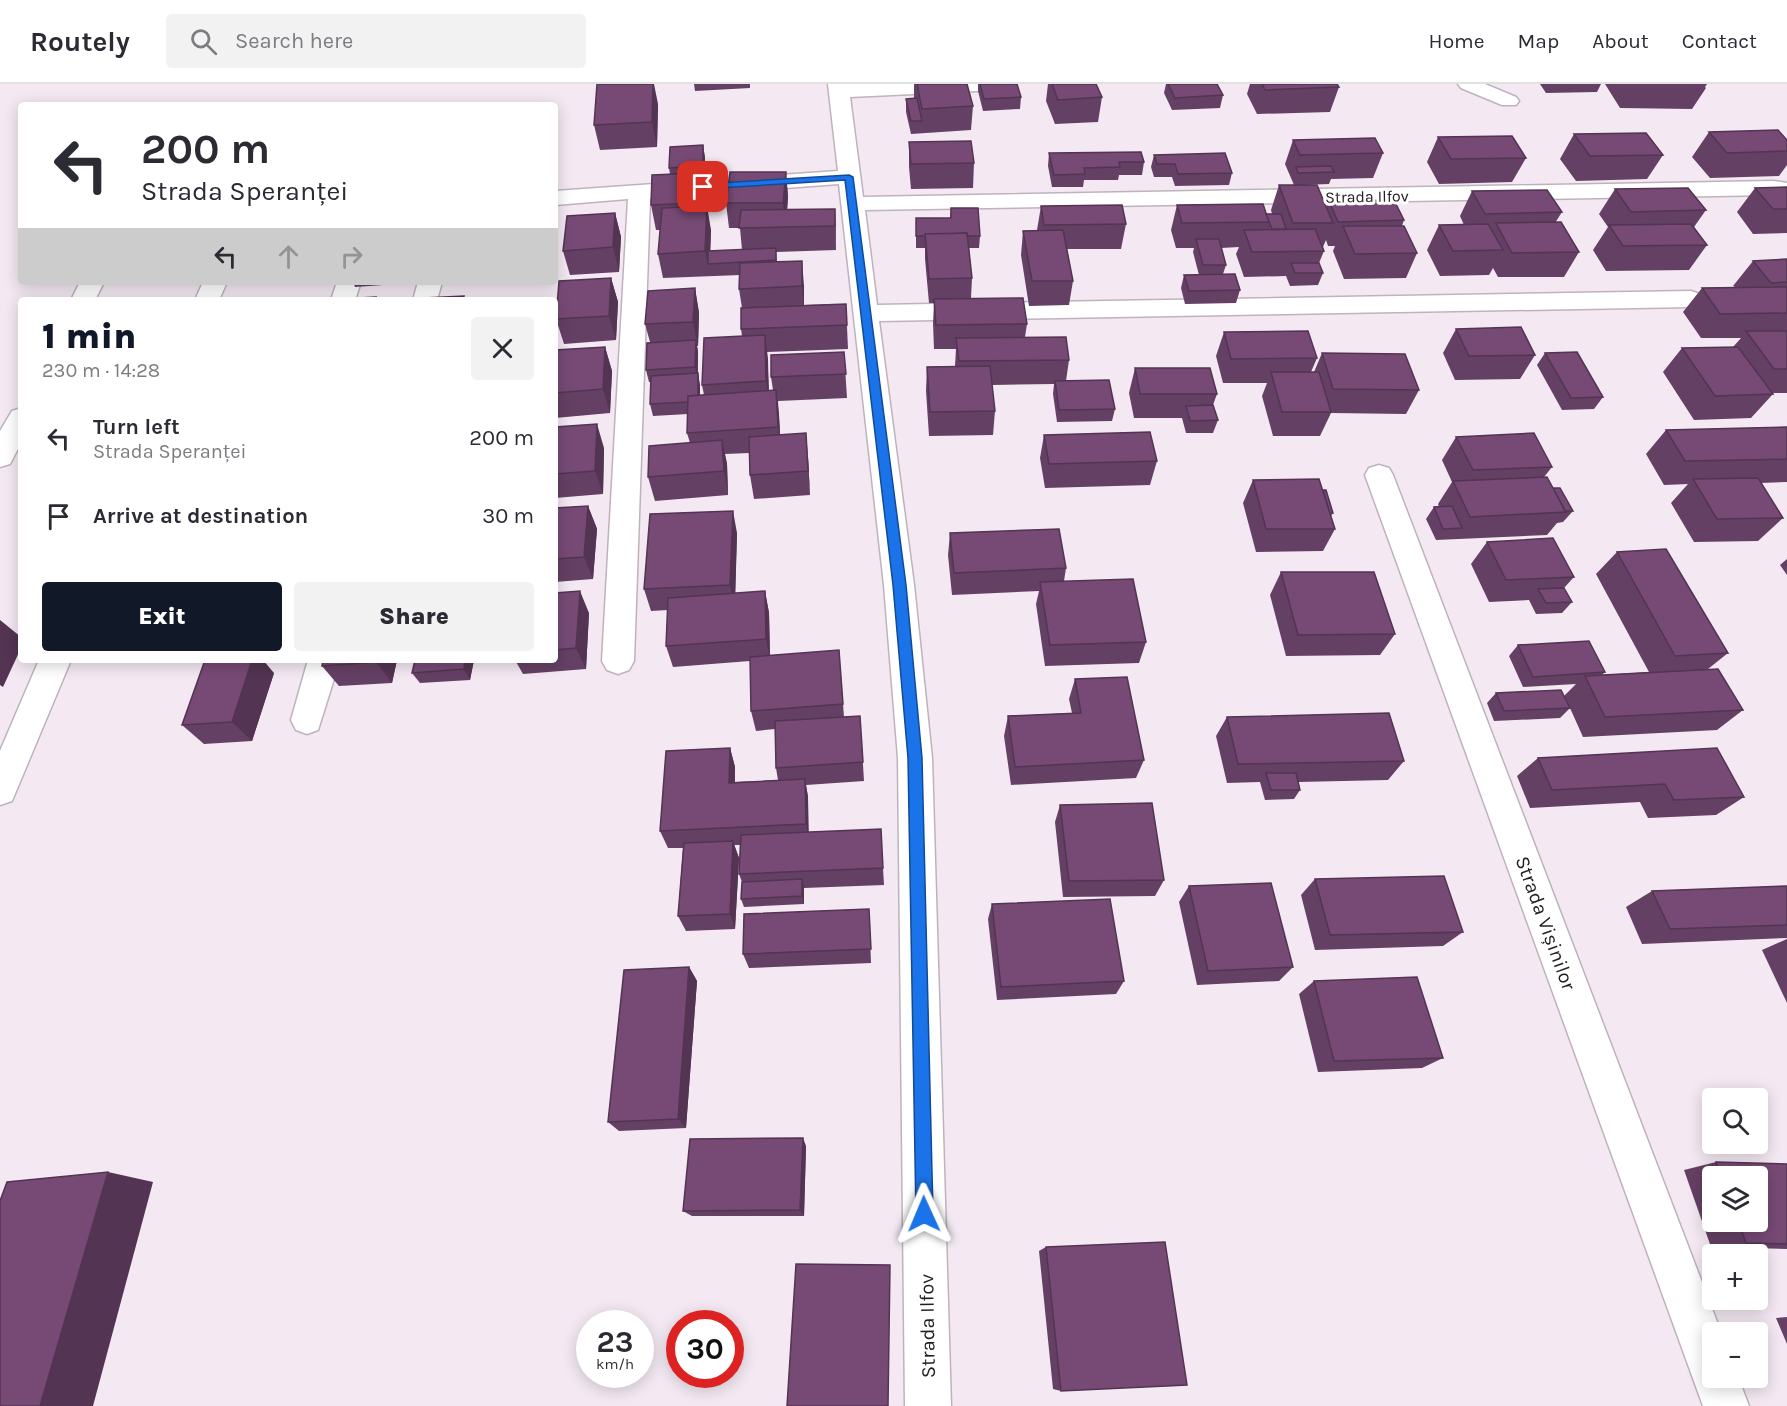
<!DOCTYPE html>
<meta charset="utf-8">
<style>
body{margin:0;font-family:Karla,sans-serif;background:#f2f2f3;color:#2b2b33;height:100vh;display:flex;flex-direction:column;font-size:22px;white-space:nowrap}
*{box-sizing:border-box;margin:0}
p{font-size:20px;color:#7c7c81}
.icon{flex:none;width:33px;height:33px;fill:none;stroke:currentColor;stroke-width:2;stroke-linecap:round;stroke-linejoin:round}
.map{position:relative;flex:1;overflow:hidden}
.sheet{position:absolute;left:18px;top:213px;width:540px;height:366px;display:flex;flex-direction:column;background:#fff;border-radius:6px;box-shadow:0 3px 15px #0003}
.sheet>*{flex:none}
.hud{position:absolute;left:18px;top:18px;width:540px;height:183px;border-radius:6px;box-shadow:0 3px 15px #0003;background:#fff;color:#2b2b33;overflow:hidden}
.buttons{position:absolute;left:1702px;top:1004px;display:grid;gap:12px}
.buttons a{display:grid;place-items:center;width:66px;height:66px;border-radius:6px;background:#fff;box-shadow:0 3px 15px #0003;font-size:30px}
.speed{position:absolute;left:576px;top:1226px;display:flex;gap:12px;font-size:30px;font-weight:700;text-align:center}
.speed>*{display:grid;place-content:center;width:78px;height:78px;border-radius:50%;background:#fff;box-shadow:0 3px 15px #0003;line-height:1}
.speed small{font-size:15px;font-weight:400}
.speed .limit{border:9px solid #d22;background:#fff;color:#111}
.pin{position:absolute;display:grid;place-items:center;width:51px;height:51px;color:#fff;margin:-26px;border-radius:12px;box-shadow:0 3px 9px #0006}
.me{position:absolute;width:66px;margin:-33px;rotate:359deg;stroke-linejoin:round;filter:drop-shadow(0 0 4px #0008)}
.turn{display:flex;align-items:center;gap:21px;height:126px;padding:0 24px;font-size:27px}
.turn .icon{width:78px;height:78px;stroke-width:2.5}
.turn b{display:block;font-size:42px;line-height:51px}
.lanes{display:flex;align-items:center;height:57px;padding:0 24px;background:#0003;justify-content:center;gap:30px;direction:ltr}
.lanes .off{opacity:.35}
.round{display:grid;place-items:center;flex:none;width:63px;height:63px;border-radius:6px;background:#f2f2f3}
.headline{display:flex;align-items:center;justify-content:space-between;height:102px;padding:0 24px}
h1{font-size:36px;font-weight:800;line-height:45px;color:#111827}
.action{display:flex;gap:12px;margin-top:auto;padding:12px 24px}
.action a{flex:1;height:69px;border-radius:6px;background:#111827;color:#fff;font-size:24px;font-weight:800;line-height:69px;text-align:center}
.action a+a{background:#f2f2f3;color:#2b2b33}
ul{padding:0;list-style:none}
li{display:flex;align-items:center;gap:18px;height:78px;padding:0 24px}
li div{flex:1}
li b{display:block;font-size:22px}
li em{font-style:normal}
header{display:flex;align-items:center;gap:36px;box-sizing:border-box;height:84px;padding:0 30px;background:#fff;border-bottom:2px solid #e1e1e2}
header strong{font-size:28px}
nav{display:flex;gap:33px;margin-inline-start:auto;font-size:21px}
.search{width:420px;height:54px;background:#f2f2f3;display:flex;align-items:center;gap:15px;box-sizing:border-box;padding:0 21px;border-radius:6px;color:#7c7c81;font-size:22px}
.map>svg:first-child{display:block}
</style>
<header>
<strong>Routely</strong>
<div class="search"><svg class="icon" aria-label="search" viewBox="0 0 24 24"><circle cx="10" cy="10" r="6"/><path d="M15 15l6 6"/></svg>Search here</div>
<nav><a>Home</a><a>Map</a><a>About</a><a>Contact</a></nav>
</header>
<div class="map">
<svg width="1787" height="1322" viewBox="0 0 1787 1322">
<rect width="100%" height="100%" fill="#f4e9f3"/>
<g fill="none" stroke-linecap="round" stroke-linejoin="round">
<defs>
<path id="minor" d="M828,0h180l-3,4 -7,2 -148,7 13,100 911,-16 13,2v14l-13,-2 -909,15 12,95 814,-14 9,3 3,5 -3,5 -9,3 -812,14 35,264 18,173 19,648h-46l-7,-648 -14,-173 -45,-401 -189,14 -16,463 -5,9 -11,4 -11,-4 -5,-9 26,-462 -73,6v-14l283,-20z
M1458,0h27l31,13 3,4 -3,4h-14l-41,-17z
M80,198h24l-9,18h-24z
M203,198h24l-8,18h-24z
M337,198h24l-6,18h-24z
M418,198h24l-5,18h-24z
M21,324v35l-11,21 -10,3v-36l12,-20z
M1379,381l10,3 4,7 328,857h-8v45h25l11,29h-46l-338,-931 4,-7z
M39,576h32l-59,141 -12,4v-54z
M308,576h32l-22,70 -11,4 -11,-4 -5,-10z"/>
</defs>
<use href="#minor" stroke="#beb3bd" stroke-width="3"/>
<use href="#minor" fill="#fff" fill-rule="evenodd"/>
</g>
<path fill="#654065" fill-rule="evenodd" d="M694,0h56v4l-55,3z
M914,0h53l6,22 -2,24 -60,4 -5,-22v-13h8z
M978,0h39l4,13 -1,12 -37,2 -5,-20z
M1048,0h48l6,13 -4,25 -43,2 -9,-23z
M1166,0h51l6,11 -3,13 -48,2 -8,-17z
M1250,0h87l2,3 -9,25 -73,2 -10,-20z
M1540,0h61l-4,8 -51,1z
M1605,0h102l-2,3 1,1 -14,21 -72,-1z
M658,20l-1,43 -57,3 -6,-25z
M1709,48l78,8v25l-8,11 -69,2 -18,-21z
M1574,50l89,21 -16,24 -71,2 -16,-22z
M1438,53l88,21 -14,24 -73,2 -12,-22z
M1293,56l90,13 -10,25 -42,1 -2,5 -27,1 24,22 3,-6 75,19 -2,6 15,27 -11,25 -62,1 -11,-28 2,-5h-7l-2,-6 -3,7 1,4 -5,12 4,10 -5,12 -28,1 -4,-10 -42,1 -8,-23 3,-7 -18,1 5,17 -3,9 17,16 -4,13 -51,1 -4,-16 3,-13h15l-6,-23 1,-4h-18l-5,-18 6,-25 95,9 -1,-4 8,-25h15l-9,-21z
M909,58l65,21 -1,25 -62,1 -2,-22z
M703,61l2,13v20l-7,1 3,19v8l10,24 -1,21 32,-1 -2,-22h-11l-3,-25 60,-31 2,25 -1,12h48l1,41 -60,2 1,10 27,24v19l42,-1 2,45 -81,3 2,39 4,-1 -2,-13 73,-25 3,46 -69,3 2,34 28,22 2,38 -56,4 -4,-24 -1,-22 -24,1 2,10 1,31 -73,6 -7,-24 42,-34 -3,-10 1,-19 -35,2 -3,-12 1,-22h-2l-3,-12 4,-28 -5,-18 50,-36 4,25 -1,33h-1l1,6v21l2,13v9h4l-2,-10 40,-49 -1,-7 1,-21 -3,-19 1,-14 -77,3 -5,-24 2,-24h-4l-5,-25 19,-31 -1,-6z
M1049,69l95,9 -2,13h-23l-1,5h-34l-1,7h-31l-4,-21z
M1154,71l78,18 -3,12 -54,1 -3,-9h-18l-3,-10z
M1787,103v46l-34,1 -16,-22 18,-24z
M1615,105l91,21 -12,17 13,18 -18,25 -83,1 -13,-21 15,-23 -9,-13z
M1472,107l90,21 -7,11 24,29 -15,25h-66l-5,-9 -4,7 -49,1 -13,-26 12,-25h25l-4,-9z
M1041,122l85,18 -5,25h-54l6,32 -4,24 -40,1 -8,-51 2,-24 14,-1z
M951,124l29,28 -1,12h-10l3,30 -1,20 56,26 -2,13 44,23 -3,21 49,28 -3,12 -55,1 -4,-28 1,-10 -62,1 3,26 -2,24 -64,1 -3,-45 1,-24 28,-1 1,-17h-22l-1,-26 1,-20h-5l-4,-44v-11h-9v-30h34z
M615,129l6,24 -2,35 -49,3 -7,-24z
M1787,175v134h-15l1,1 -22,24 -57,2 -31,-48 19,-24 51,-1 8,-9h-40l-18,-26 19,-24 33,-1 -2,-1 20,-25z
M611,194l7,24 -2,38 -52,4 -8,-25z
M353,198h45l-1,2 -42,3z
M1456,245l79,26 -15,24 -65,1 -12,-27z
M1224,248l93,26 -6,14h3l8,-19 97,37 -13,24 -75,-1 -11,23h-47l-11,-40 5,-13h-44l-7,-27z
M605,263l7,24 -2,42 -55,5v-68z
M1545,269l58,44 -9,12 -32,1 -25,-45z
M1135,284l82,26 -4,11 5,15 -5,13h-27l-4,-15h-48l-5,-25z
M555,343l49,21 -1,46 -48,4z
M1787,343v55l-27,1 23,35 -25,23 -64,1 -23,-39 17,-19 -24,1 -18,-31 20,-24z
M1044,351l113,26 -7,24 -105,3 -5,-30z
M1456,353l96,30 -8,10 29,34 -10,11 -6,1 -10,12 -111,5 -10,-21 8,-12h5l-1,-3 14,-22 -10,-22z
M1253,396l70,10 10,23 -2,3 4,13 -12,22 -67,1 -13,-49z
M588,422l9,23 -4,50 -38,3v-74z
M737,449l-2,60 30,-2 4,22 1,43 69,-6 5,67 16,-1 4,65 -58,4 2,12v35l75,36 1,17 -80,3v16l-60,3 -3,-8 1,-17 -3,-8 1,-29h-6l5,13 -4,71 -49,2 -8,-15 5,-68h-15l-8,-17 70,-83 5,19v15l43,-2 -2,-12 -1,-39 -19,2 -5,-20 -1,-50 -77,6 -7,-21 2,-36 -17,1 -7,-22z
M950,449l116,35 -2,13 82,61 -7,21 -94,3 -9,-62 3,-13 -87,4 -4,-40z
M1487,458l87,35 -10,11 8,14 -10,11 -26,1 -7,-14 -40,2 -18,-38z
M1617,468l111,101 -20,16 35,41 -26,20 -134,7 -13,-29 -10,10 -66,3 -7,-18 9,-10 68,3 12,-12 -53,3 -14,-31 9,-11 87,27 -3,3 47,-3 -53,-98z
M1787,475v16l-7,-10z
M1281,488l114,62 -15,21 -94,1 -16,-61z
M555,509l34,20 -3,56 -63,5 -8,-14h40z
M397,576l-5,23 -53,3 -17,-20z
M474,576l-4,20 -50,3 -8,-10z
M274,589l-22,68 -48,3 -22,-19z
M1075,595l69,81 -8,18 -125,7 -7,-49 4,-20 64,-3 -3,-14z
M1227,633l177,44 -16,19 -90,2 2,8 -6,9 -29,1 -5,-18 -33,1 -11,-47z
M1538,674l206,39 -28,18 -68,3 -8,-16 -110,6 -13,-32z
M1060,721l104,75 -9,16 -92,1 -8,-75z
M1315,795l148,53 -20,14 -128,4 -14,-55z
M1189,802l104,81 -14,14 -82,4 -18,-83z
M1787,802v52l-145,6 -16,-37 26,-16z
M992,820l132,77 -8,13 -119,6 -9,-81z
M869,825l2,54 -122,5 -6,-14z
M1787,855v64l-25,-53z
M689,883l8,14 -11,147 -67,3 -11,-9z
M1314,897l129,77 -21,10 -104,4 -19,-78z
M806,1062l-2,70h-112l-9,-5z
M1716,1078l71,2v85l-76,-2 -27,-77zM1713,1092h45v45h-45z
M1046,1163l15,144 -8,-2 -14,-138z
M1787,1233v27l-11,-26z"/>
<path fill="#533452" d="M653,0h1l4,20 -1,43 -5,-25z
M703,61l2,13v20l-2,-12z
M786,88l2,25 -2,31 -3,-25z
M697,89l4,25v30l-4,-25z
M707,122l4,24 -1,33 -2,1 -3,-13z
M835,125l1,24v17l-1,-24z
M615,129l6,24 -2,35 -6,-25z
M802,177l2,25v25l-2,-25z
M611,194l7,24 -2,38 -7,-24z
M695,204l4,25 -1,33 -5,-24z
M765,251l3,24 1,46 -3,-24z
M696,256l2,12 -1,27 -2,-12z
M605,263l7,24 -2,42 -7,-24z
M698,289l2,13v27l-2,-12z
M776,306l3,24 2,37 -3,-24z
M597,340l7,24 -1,46 -8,-23z
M806,349l2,24 2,38 -2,-24z
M722,356l5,24 1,31 -4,-24z
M588,422l9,23 -4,50 -9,-22z
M733,427l4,22 -2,74 -5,-22z
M580,507l9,22 -3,56 -10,-21z
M765,507l4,22 1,47 -4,-21z
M0,536l21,17v11l-18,39 -3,-2z
M252,576h11l11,13 -22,68 -20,-19z
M377,576h20l-5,23 -16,-21z
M465,576h9l-4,20 -6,-11z
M730,664l5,19 -1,34 -5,-18z
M805,695l3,18 1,44 -3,-17z
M733,757l6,17 -4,71 -5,-15z
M802,795l2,8v17l-2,-8z
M689,883l8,14 -11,147 -8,-9z
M803,1054l3,8 -2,70 -4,-6z
M108,1088l45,10 -60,224h-53z"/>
<path fill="#764a75" stroke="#533452" stroke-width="1.5" d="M597,0h56l-1,38 -58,3z
M917,0h50l6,22 -51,3z
M980,0h37l4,13 -37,2z
M1052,0h44l6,13 -44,3z
M1168,0h49l6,11 -48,3z
M1262,0h75l2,3 -74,3z
M917,14l5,23h-11l-5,-22z
M1778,46l9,10v11l-60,2 -18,-21z
M1646,49l17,22 -73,1 -16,-22z
M1512,52l14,22 -75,1 -13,-22z
M1375,54l8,15 -83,2 -7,-15z
M971,57l3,22 -63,1 -2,-22z
M703,61v21l-34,2 1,-21z
M1141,68l3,10h-25l1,5 -36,1 1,6 -31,1 -5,-22z
M1225,69l7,20 -54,1 -3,-10h-18l-3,-9z
M1331,82l3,6 -36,1 -2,-6z
M730,88h56l-3,31h-57z
M697,89v30l-46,2 1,-30z
M1279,101h38l16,38h-40z
M1787,103v22h-14l-18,-21z
M1688,104l18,22 -75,2 -16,-23z
M1547,106l15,22 -77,2 -13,-23z
M1394,116l10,20 -66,2 -9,-21z
M1263,120l6,18 -87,1 -5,-18z
M1122,121l4,19 -82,1 -3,-19z
M707,122l-2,45 -47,3 4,-46z
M951,124h27l2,28h-13v-3l-42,1v2h-9v-18h35z
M835,125v17l-96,2 2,-18z
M615,129l-2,34 -50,4 4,-35z
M1266,130h15l5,15h-14z
M1561,138l18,30 -67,1 -16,-30z
M1488,140l15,26 -50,1 -14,-26z
M1691,140l16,21 -84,1 -14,-21z
M1343,142h61l13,27 -62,1z
M1315,145l9,22 -72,1 -8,-22z
M1063,146l10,51h-41l-9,-50z
M967,149l5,45 -43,1 -4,-45z
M1196,155h23l7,26h-23z
M776,164v12l-68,4v-13z
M1787,175v23l-16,1 -18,-22z
M802,177v25l-63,3 1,-26z
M1291,179h28l4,10h-28z
M1235,190l5,16 -51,1 -5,-16z
M611,194l-2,38 -53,3 3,-38z
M1787,203v26l-67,1 -18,-26z
M695,204l-2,34 -48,2 3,-33z
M464,212l-1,4h-40l1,-2z
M376,213l-1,3h-34v-1z
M1023,214l4,26 -91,1 -2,-26z
M846,220l1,21 -106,4v-21z
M1521,243l14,28 -66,1 -13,-27z
M1308,247l9,27 -86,1 -7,-27z
M1746,247h41v38h-13z
M765,251l1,46 -64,4 2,-47z
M1066,253l3,23 -110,1 -3,-23z
M696,256l-1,27 -49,3 1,-27z
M605,263l-2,42 -48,4v-43z
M1738,263l35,47 -58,2 -33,-48z
M844,268l2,22 -75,3v-22z
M1577,268l26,45 -32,1 -26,-45z
M1322,269l83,1 14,36 -86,-1z
M990,282l5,45 -65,1 -3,-45z
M1135,284h75l7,26h-77z
M1271,288h48l12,40h-49z
M698,289v22l-10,1v6l-38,2 1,-28z
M1109,296l6,29 -56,1 -4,-29z
M776,306l2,37 -91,6 1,-37z
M1213,321l5,15 -28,1 -4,-15z
M597,340l-2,47 -40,3v-47z
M1787,343v32l-102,2 -19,-31z
M1150,348l7,29 -108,3 -5,-29z
M806,349l2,38 -58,4 -1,-38z
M1534,349l18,34 -79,3 -17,-33z
M722,356l2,31 -76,6 1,-31z
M1547,393l19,35 -96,5 -17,-36z
M1758,394l25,40 -66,1 -24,-40z
M1319,395l16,50h-69l-13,-49z
M1553,404h7l13,23h-8z
M1323,406h3l7,23h-3z
M588,422l-4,51 -29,2v-51z
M1452,422l10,22 -19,1 -9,-22z
M733,427l-3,74 -86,4 6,-75z
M1059,445l7,39 -112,5 -4,-40z
M1553,454l21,39 -68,3 -19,-38z
M1666,465l62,104 -53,3 -58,-104z
M1281,488h93l21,62 -97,1z
M1133,495l13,63 -96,3 -10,-63z
M1564,504l8,14 -26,1 -8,-14z
M580,507l-4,57 -21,2v-57z
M765,507l1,48 -100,7 2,-48z
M1589,557l16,31 -72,5 -15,-32z
M839,566l4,54 -92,7 -1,-54z
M205,576h47l-20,62 -50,3z
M323,576h54l-1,2 -54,4z
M415,576h50l-1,9 -52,4z
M1718,585l25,41 -138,7 -20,-41z
M1127,593l17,83 -129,7 -7,-51 73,-3 -6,-34z
M1561,606l9,18 -66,3 -8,-18z
M1389,629l15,48 -166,3 -11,-47z
M860,632l3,46 -87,6 -1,-47z
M730,664l-1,35 76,-4 1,45 -146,7 6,-80z
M1717,664l27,49 -70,3 -9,-16 -113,6 -14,-32z
M1266,689h30l4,17h-29z
M1152,719l12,77 -95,1 -9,-76z
M881,745l2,39 -144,6 2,-39z
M733,757l-3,73 -52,2 6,-73z
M1444,792l19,56 -133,3 -15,-56z
M802,795v17l-61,3 1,-17z
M1271,799l22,84 -85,4 -19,-85z
M1787,802v39l-117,4 -18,-38z
M1110,815l14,82 -123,6 -9,-83z
M869,825l2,40 -128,5 1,-40z
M689,883l-11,152 -70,3 16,-152z
M1417,893l26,81 -109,3 -20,-80z
M803,1054l-3,72 -117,1 7,-72z
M1716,1078l71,2v80l-41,-1 -8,-22h20v-45h-37z
M108,1088l-68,234h-40v-205l7,-19z
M1165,1158l22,143 -126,6 -15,-144z
M796,1180l94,1 -2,141h-101z"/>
<path fill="#1a73e8" stroke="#114b97" stroke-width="1.5" d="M849,91l4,2 53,408 16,173 11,456 -2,6 -7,3 -6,-3 -2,-6 -8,-456 -15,-173 -48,-405 -142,9 -4,-2 4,-3z"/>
<g text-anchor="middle" stroke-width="6" stroke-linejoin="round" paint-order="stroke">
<g font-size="16" fill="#211d20" stroke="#fff">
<text transform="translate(1367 112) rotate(-1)" y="6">Strada Ilfov</text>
</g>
<g font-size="20" fill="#211d20" stroke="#fff">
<text transform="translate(1546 839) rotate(70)" y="7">Strada Vișinilor</text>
<text transform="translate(927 1242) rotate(-91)" y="7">Strada Ilfov</text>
</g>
</g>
</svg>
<div class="buttons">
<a><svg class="icon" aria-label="search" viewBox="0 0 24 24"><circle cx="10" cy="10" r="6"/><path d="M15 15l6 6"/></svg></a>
<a><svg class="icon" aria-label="layers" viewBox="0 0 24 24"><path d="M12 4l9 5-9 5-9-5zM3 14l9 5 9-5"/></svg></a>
<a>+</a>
<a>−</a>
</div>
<div class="speed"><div>23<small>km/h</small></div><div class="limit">30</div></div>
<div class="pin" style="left:703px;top:103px;background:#d93025"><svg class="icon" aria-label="arrive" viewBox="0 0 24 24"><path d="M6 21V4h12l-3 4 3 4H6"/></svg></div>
<svg class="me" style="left:924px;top:1130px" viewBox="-20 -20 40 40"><path d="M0-17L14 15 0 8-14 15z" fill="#1a73e8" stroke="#fff" stroke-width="4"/></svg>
<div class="hud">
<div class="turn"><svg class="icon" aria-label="left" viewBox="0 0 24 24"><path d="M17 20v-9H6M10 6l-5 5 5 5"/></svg><div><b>200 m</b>Strada Speranței</div></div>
<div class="lanes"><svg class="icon" aria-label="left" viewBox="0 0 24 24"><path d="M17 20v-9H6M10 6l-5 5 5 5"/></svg><svg class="icon off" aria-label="ahead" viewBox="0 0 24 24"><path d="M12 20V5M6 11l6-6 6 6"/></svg><svg class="icon off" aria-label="right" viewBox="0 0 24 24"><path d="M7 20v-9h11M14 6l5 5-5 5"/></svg></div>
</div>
<section class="sheet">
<div class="headline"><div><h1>1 min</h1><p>230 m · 14:28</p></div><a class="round"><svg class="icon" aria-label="close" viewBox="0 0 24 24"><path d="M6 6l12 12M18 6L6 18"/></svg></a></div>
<ul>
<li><svg class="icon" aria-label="left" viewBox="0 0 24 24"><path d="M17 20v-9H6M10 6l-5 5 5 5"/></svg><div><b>Turn left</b><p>Strada Speranței</p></div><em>200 m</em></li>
<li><svg class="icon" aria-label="arrive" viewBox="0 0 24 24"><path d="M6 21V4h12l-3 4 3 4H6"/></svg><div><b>Arrive at destination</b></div><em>30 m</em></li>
</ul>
<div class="action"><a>Exit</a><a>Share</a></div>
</section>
</div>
